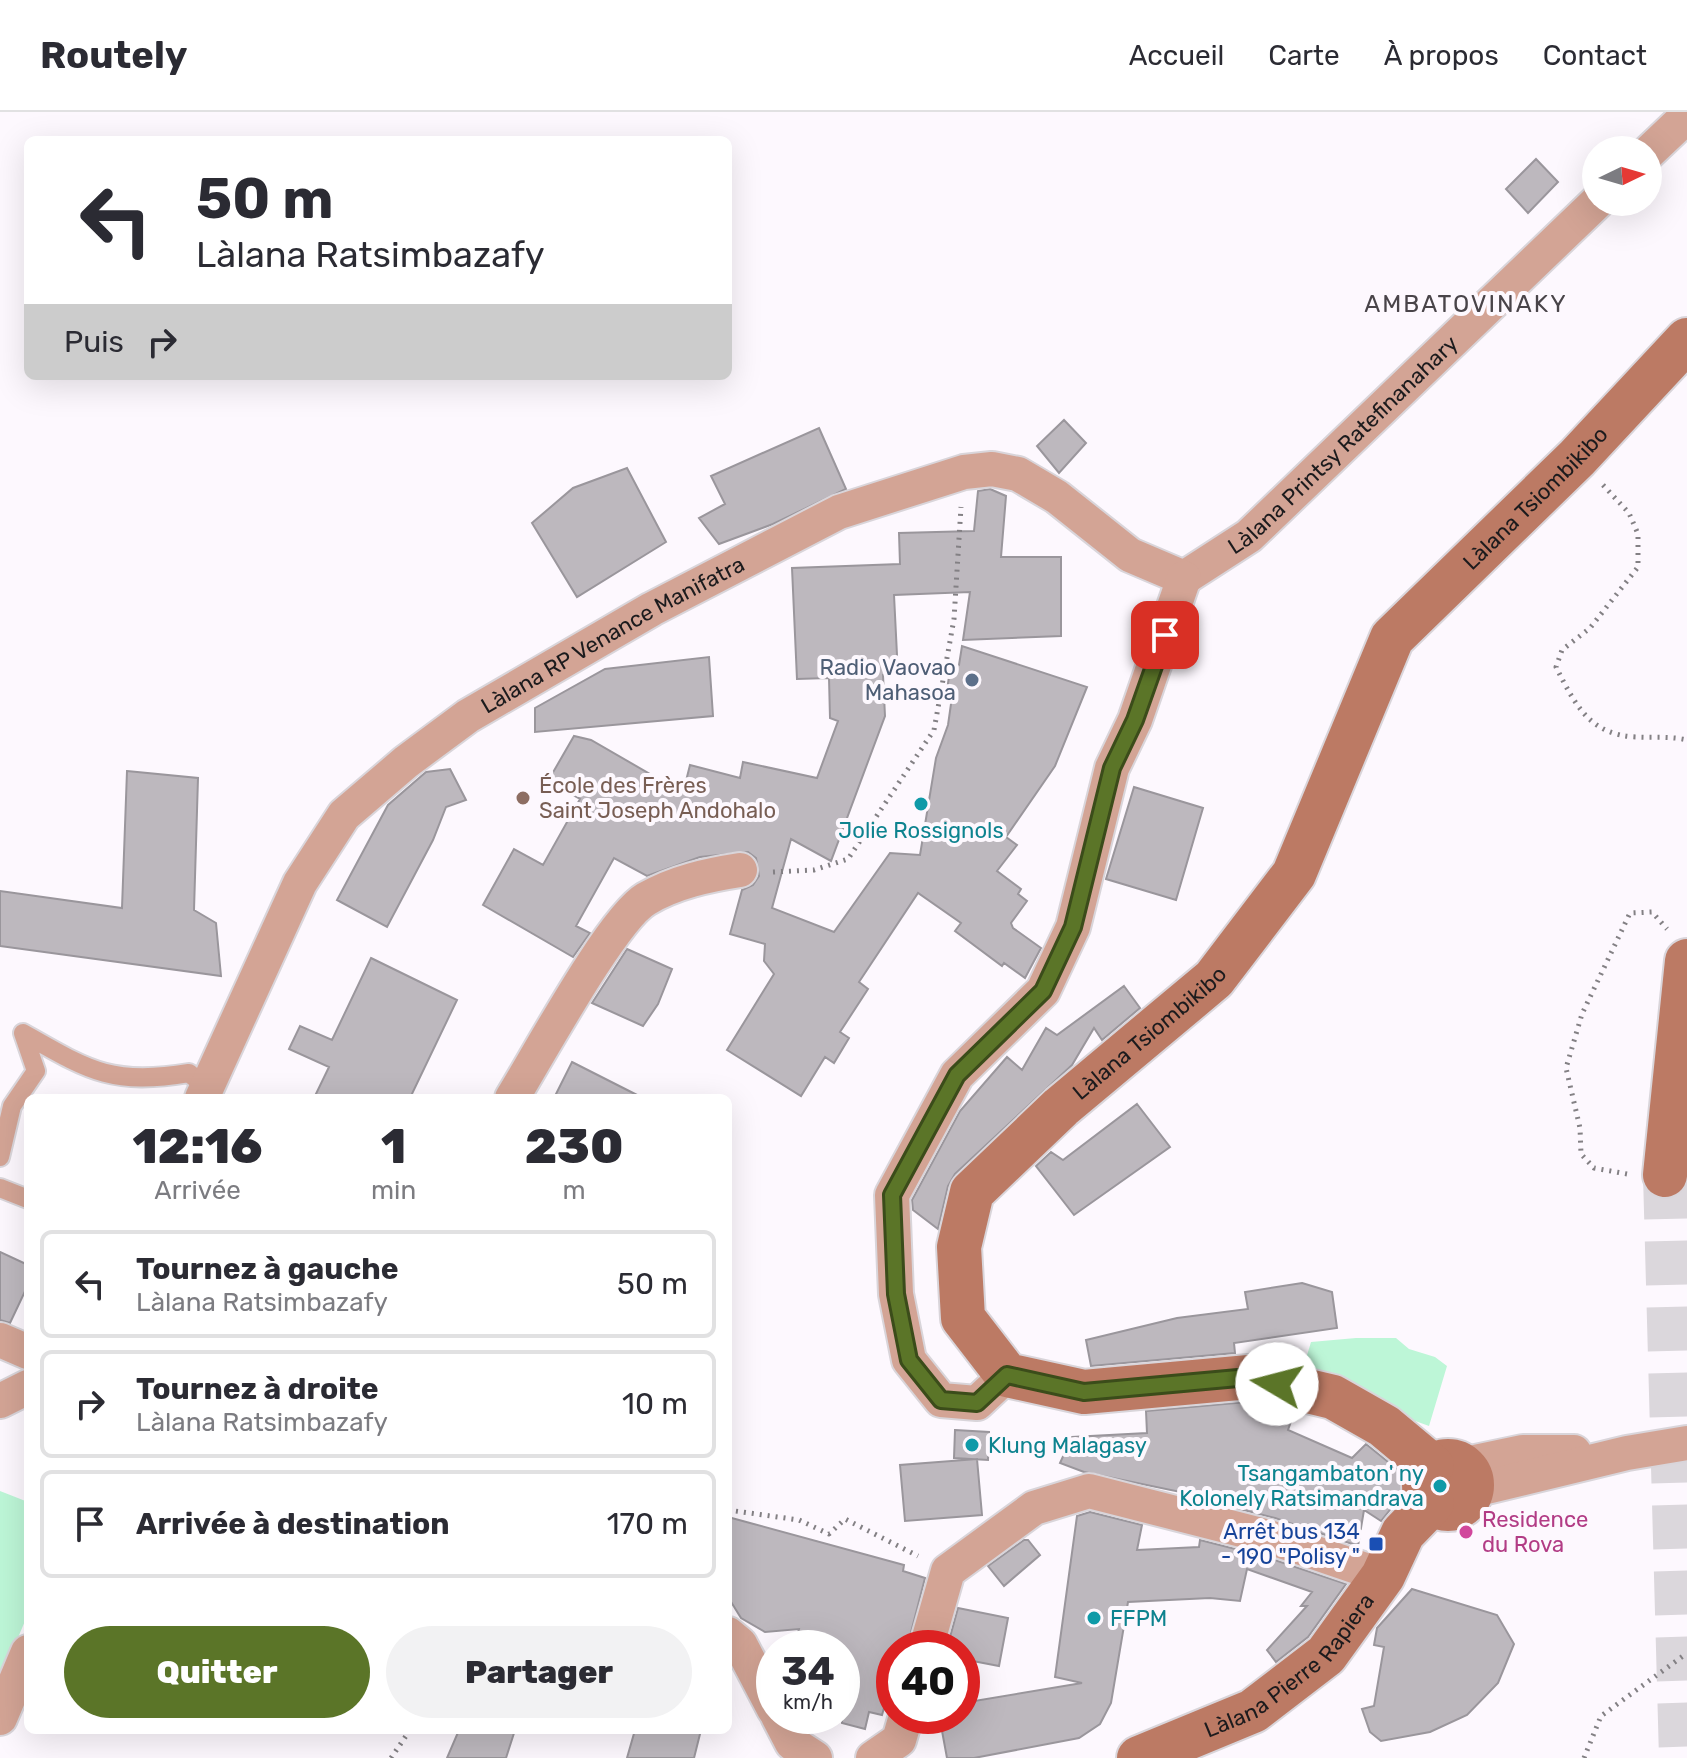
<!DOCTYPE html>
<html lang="fr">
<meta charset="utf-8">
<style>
body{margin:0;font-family:Rubik,sans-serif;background:#f2f2f3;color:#2b2b33;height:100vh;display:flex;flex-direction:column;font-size:30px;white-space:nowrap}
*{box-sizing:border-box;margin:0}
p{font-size:26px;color:#7c7c81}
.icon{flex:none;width:44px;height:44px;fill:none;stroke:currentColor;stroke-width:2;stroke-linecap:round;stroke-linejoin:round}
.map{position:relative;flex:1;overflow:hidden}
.panel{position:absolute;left:24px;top:982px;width:708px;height:640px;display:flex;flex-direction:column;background:#fff;border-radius:12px;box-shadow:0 8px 32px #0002}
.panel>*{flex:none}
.top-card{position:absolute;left:24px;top:24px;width:708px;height:244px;border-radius:12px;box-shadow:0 8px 32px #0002;background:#fff;color:#2b2b33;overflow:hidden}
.needle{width:52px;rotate:85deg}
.buttons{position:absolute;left:1582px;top:24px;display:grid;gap:16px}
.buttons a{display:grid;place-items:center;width:80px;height:80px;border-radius:50%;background:#fff;box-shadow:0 8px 32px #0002;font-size:40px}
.speed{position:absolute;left:756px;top:1518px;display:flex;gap:16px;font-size:40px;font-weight:700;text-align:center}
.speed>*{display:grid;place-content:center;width:104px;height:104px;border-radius:50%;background:#fff;box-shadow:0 8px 32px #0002;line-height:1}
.speed small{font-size:20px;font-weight:400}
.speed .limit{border:12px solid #d22;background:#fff;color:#111}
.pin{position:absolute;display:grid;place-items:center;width:68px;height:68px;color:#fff;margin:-34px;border-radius:16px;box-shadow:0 4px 12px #0006}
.me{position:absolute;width:88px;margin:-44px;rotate:278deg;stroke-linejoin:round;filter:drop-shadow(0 0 6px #0008)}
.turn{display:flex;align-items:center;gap:28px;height:168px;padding:0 40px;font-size:36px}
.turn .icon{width:104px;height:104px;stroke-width:2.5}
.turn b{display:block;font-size:56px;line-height:68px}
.then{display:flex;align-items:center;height:76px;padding:0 40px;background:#0003;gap:16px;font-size:30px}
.eta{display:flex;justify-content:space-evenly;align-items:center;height:136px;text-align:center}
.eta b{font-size:48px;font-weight:800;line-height:56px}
.action{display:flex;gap:16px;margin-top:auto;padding:16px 40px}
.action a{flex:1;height:92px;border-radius:48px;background:#5b7528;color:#fff;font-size:32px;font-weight:800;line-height:92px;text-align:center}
.action a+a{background:#f2f2f3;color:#2b2b33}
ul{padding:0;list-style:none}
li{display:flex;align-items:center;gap:24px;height:108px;margin:0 16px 12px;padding:0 24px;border:4px solid #e1e1e2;border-radius:12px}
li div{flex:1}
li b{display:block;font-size:30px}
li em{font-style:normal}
header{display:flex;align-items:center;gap:48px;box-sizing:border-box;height:112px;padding:0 40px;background:#fff;border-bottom:2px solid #e1e1e2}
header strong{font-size:38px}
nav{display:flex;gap:44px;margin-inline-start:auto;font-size:28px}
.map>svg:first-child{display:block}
</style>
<header>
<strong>Routely</strong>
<nav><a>Accueil</a><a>Carte</a><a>À propos</a><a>Contact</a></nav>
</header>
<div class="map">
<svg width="1687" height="1646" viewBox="0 0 1687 1646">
<rect width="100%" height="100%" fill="#fdf8fe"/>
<path fill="#bdf6d7" d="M1356,1226h40l13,11 26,8 12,9 -18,60 -66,-24 -61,-30 9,-30z
M0,1379l28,11v112l-28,66z"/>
<path fill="#bdb8be" stroke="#9a969c" stroke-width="2" d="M1536,47l22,23 -30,31 -22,-24z
M1064,308l22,23 -27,30 -22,-27z
M819,316l27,61 -73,35 -54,20 -20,-26 26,-14 -14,-28z
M627,356l39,74 -89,55 -45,-74 41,-35z
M990,377l16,7 -5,61h60v79l-98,4 7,-48 -76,3 4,80h-15l2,41 -54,145 -40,-22 -19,69 62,24 56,-79 30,2 16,-97 12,-33 4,-28 -5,-7 3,-20 9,-5 3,-19 125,41 -32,79 -49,71 11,8 -20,26 24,18 -3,5 9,7 -16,22 2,5 28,20 -16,30 -21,-15 -2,3 -47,-35 6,-8 -43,-30 -59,89 9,7 -28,43 9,6 -15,25 -9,-6 -24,39 -74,-46 47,-76 -10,-13 1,-17 -35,-10 12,-44 11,-5 6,-9 -3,-18 -8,-6 -48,5 -53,19 -33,-18 -38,68 14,7 -17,24 -90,-52 31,-56 29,16 37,-66 -32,-18 26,-45 17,4 92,53 7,-28 50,13 3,-16 74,16 21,-57 -8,-3 -1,-40 -32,1 -5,-111 108,-4 -1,-31 75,-2 4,-40z
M709,545l4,59 -178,16v-24l70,-39z
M450,657l16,31 -20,7 -13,33 -46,87 -50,-27 51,-95 38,-33z
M127,659l71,7 -4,132 22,13 5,53 -221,-30v-55l122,17z
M1134,675l69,21 -27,92 -70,-21z
M627,837l45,20 -14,35 -15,22 -51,-23z
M371,846l86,42 -47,98h-96l15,-31 -40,-18 11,-23 32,14z
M1124,874l16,22 -38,32 -8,-12 -22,37 -117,109 -7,12 -10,43 -25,-19 -1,-10 48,-89 47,-54 15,13 24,-42 11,7z
M572,950l71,36h-89z
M1137,992l33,43 -96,68 -38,-49 15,-14 12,8z
M0,1140l28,13v20l-18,38 -10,-3z
M1302,1171l30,9 5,36 -103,15 1,10 -144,13 -5,-26 91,-22 71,-9 -3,-17z
M1247,1290l46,14 -5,14 64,28 14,-14 37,30 2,17 -24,30 -17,-11 -6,36 -83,-28 -75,-19v-3l-116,-24 -24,-9 12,-26 75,-4 -1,-22z
M955,1318l34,2 -1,28 -34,-2z
M977,1347l5,56 -77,6 -5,-56z
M1090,1400l52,13 -5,25 62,-3 1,-7 63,16 83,28 -38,53 -32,25 -9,-12 40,-44h-6l11,-14 -65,-23 -7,32 -30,-3 -82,4 -17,101 -11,21 -21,14 -105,20h-27l-7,-38 22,-4v-13l120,-20 -27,-6 22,-161z
M728,1405l176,48 -1,6 22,7 -18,70h-13v52l-6,9 -4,-1 -2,7 -13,-3 -4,17 -23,-6v-75h-47l4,-19 -34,3 -24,-14 -13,-21z
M1024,1428h4l12,15 -36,31 -16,-20z
M1412,1477l85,26 17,29 -16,39 -31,32 -37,17 -49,9 -11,-9 -8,-23 12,-3 10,-59 -10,-2 3,-17z
M958,1496l50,10 -9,48 -37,-7v-11h-15z
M459,1618h56l-9,28h-59z
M635,1618h66l-7,28h-67z"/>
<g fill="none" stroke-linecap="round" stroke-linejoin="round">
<path stroke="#dbd7dc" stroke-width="44" stroke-dasharray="44 22" stroke-linecap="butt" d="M1665,1063l16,583"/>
<defs>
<path id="lane" d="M0,1045l12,-51 24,-35 -13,-38c65,37 88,53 166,40l18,15
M0,1076l28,11"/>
<g id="street">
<path d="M1648,41l39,-37"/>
<path id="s1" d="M1184,466l65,-42 348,-334"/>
<path id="s2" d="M202,986l98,-215 44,-68 62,-53 62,-46 184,-107 187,-97 125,-40 28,-3 26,5 39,23 73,58 54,23"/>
<path d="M512,986c25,-40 100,-179 134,-199 29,-17 62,-24 94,-29"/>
<path d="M0,1228l28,12"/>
<path d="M1007,1263l-30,28 -36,-3 -32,-40 -13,-66 -4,-99 65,-120 86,-84 30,-64 39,-159 23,-48 49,-142"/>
<path d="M0,1289l28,-14"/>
<path d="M1461,1353l62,-13h51"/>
<path d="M1470,1379l157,-38 60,-10"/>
<path d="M728,1522l12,10 34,65"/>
<path d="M926,1536l22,-77 86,-63 55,-17 180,46 114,39"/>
<path d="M778,1604l14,27 23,15"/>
<path d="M0,1606l28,-66"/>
<path d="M873,1646l26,-18 7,-24"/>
</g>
<g id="secondary">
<path d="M1665,1063l22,-214"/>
<circle cx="1448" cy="1373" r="24"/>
<path id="s3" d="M1432,1354l-48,-40 -51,-29 -84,-20 -165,15 -77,-17 -44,-57 -4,-71 13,-55 89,-85 153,-128 80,-105 98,-236 185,-180 110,-118"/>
<path id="s4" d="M1139,1646l114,-47 73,-56 57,-79 20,-43 29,-30"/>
</g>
</defs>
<use href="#lane" stroke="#d9d5da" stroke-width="22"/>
<use href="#street" stroke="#d9d5da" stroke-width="38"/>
<use href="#secondary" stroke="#d9d5da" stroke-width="48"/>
<path stroke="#838084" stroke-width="5" stroke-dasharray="2 6" stroke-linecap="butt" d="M1603,373l26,28 9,21v33l-48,61 -28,22 -6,17c19,37 33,68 80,70 17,1 35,-1 51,3
M773,760l41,-2 34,-11 86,-129 20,-111 7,-112
M1627,1062l-33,-6 -13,-14 -1,-26 -14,-60 16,-54 48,-101 22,-1 15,17
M728,1398l71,10 30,14 16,-15 73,37
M391,1646l19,-28
M1584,1646l17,-42 86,-63"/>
<use href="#lane" stroke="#d3a495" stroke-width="18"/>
<use href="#street" stroke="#d3a495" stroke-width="34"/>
<use href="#secondary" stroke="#bc7a64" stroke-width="44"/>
</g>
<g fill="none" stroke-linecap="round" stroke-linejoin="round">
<defs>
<path id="route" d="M1165,523l-30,85 -23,48 -39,159 -30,64 -86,84 -65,120 4,99 13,66 32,40 36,3 30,-28 77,17 165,-15 28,7"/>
</defs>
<use href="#route" stroke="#3b4c1a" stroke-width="20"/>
<use href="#route" stroke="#5b7528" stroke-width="14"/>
</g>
<circle fill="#5c6f8a" stroke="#fdf8fe" stroke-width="3" cx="972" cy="568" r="8"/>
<circle fill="#8d6e63" stroke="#fdf8fe" stroke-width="3" cx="523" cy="686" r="8"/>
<g fill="#0f9aa8" stroke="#fdf8fe" stroke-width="3">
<circle cx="921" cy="692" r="8"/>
<circle cx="972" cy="1333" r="8"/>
<circle cx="1440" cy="1374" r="8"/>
<circle cx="1094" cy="1506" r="8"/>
</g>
<circle fill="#d1479c" stroke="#fdf8fe" stroke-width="3" cx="1466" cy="1420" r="8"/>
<rect fill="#1a4fb4" stroke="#fdf8fe" stroke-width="3" x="1368" y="1424" width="16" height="16" rx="4"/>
<g text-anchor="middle" stroke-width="8" stroke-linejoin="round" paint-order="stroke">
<g font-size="22" fill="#1c1b1d" stroke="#fdf8fe">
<text dy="8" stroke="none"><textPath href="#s1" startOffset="208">Làlana Printsy Ratefinanahary</textPath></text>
<text dy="8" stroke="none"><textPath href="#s3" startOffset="1562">Làlana Tsiombikibo</textPath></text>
<text dy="8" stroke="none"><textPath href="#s2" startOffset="642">Làlana RP Venance Manifatra</textPath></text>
<text dy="8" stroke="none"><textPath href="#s3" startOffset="890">Làlana Tsiombikibo</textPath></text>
<text dy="8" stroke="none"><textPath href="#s4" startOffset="180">Làlana Pierre Rapiera</textPath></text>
</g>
<g font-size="22" fill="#4e5e75" stroke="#fdf8fe" text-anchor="end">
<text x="956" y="563">Radio Vaovao<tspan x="956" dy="25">Mahasoa</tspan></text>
</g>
<g font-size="22" fill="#785e54" stroke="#fdf8fe" text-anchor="start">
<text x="539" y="681">École des Frères<tspan x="539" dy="25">Saint Joseph Andohalo</tspan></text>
</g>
<g font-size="22" fill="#0d838f" stroke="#fdf8fe" text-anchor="start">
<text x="921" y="726" text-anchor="middle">Jolie Rossignols</text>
<text x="988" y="1341">Klung Malagasy</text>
<text x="1424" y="1369" text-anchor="end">Tsangambaton' ny<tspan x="1424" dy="25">Kolonely Ratsimandrava</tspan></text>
<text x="1110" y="1514">FFPM</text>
</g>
<g font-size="22" fill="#b23c85" stroke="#fdf8fe" text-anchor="start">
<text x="1482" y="1415">Residence<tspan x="1482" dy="25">du Rova</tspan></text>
</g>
<g font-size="22" fill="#164399" stroke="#fdf8fe" text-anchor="end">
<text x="1360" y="1427">Arrêt bus 134<tspan x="1360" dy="25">- 190 "Polisy "</tspan></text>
</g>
<g font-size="24" letter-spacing="2" fill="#494449" stroke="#fdf8fe">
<text x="1466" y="200">AMBATOVINAKY</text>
</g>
</g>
</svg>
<div class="buttons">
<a><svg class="needle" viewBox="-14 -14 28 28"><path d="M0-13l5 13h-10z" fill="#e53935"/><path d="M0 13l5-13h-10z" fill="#7c7c81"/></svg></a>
</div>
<div class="speed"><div>34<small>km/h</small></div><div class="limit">40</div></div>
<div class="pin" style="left:1165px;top:523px;background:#d93025"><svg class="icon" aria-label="arrive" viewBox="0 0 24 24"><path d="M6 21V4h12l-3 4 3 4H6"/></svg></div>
<svg class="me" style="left:1277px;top:1272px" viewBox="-20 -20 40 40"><circle r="19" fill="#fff"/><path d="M0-13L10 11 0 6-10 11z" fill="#5b7528"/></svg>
<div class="top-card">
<div class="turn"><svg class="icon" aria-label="left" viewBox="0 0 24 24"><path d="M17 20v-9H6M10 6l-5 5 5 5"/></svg><div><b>50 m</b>Làlana Ratsimbazafy</div></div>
<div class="then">Puis<svg class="icon" aria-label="right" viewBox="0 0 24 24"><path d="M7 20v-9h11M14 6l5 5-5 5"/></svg></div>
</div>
<section class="panel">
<div class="eta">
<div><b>12:16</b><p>Arrivée</p></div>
<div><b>1</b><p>min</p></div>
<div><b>230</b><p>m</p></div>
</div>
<ul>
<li><svg class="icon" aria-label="left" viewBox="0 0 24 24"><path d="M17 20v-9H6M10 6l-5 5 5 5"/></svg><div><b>Tournez à gauche</b><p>Làlana Ratsimbazafy</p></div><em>50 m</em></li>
<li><svg class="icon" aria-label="right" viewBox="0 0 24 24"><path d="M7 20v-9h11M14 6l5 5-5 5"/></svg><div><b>Tournez à droite</b><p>Làlana Ratsimbazafy</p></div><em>10 m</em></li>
<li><svg class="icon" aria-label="arrive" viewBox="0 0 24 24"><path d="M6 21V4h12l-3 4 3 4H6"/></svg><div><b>Arrivée à destination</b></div><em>170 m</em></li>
</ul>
<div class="action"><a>Quitter</a><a>Partager</a></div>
</section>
</div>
